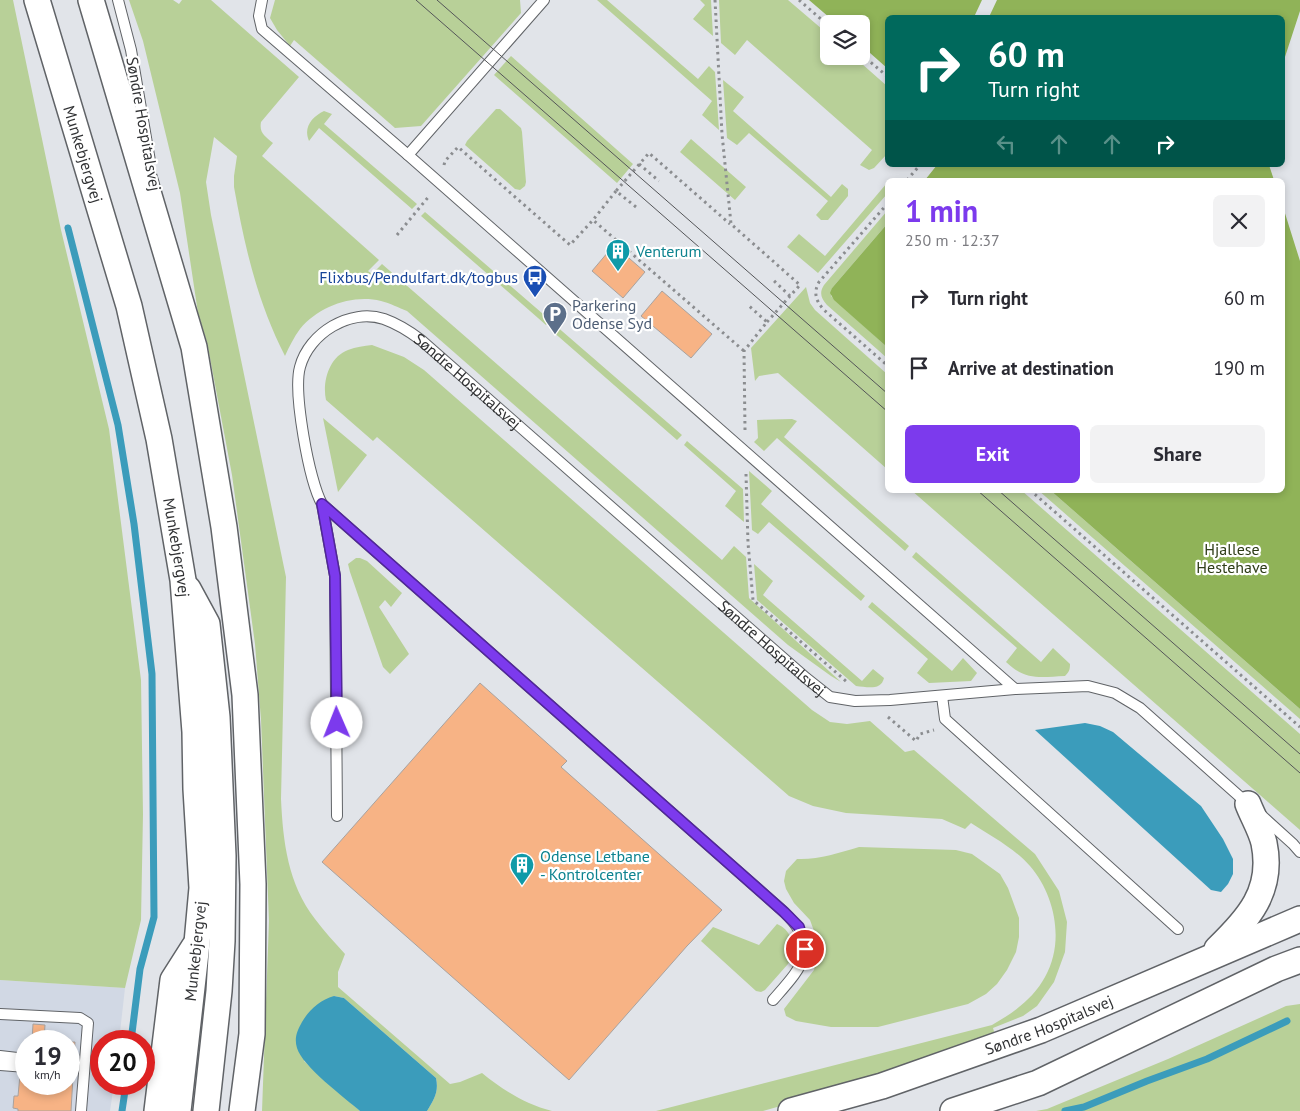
<!DOCTYPE html>
<meta charset="utf-8">
<style>
body{margin:0;font-family:"PT Sans",sans-serif;background:#f2f2f3;color:#2b2b33;height:100vh;display:flex;flex-direction:column;font-size:19px;white-space:nowrap}
*{box-sizing:border-box;margin:0}
p{font-size:16px;color:#7c7c81}
.icon{flex:none;width:28px;height:28px;fill:none;stroke:currentColor;stroke-width:2;stroke-linecap:round;stroke-linejoin:round}
.map{position:relative;flex:1;overflow:hidden}
.side{position:absolute;left:885px;top:178px;width:400px;height:315px;display:flex;flex-direction:column;background:#fff;border-radius:8px;box-shadow:0 2px 8px #0003}
.side>*{flex:none}
.hud{position:absolute;left:885px;top:15px;width:400px;height:152px;border-radius:8px;box-shadow:0 2px 8px #0003;background:#00695c;color:#fff;overflow:hidden}
.fabs{position:absolute;left:820px;top:15px;display:grid;gap:10px}
.fabs a{display:grid;place-items:center;width:50px;height:50px;border-radius:8px;background:#fff;box-shadow:0 2px 8px #0003;font-size:25px}
.speed{position:absolute;left:15px;top:1030px;display:flex;gap:10px;font-size:25px;font-weight:700;text-align:center}
.speed>*{display:grid;place-content:center;width:65px;height:65px;border-radius:50%;background:#fff;box-shadow:0 2px 8px #0003;line-height:1}
.speed small{font-size:12px;font-weight:400}
.speed .limit{border:8px solid #d22;background:#fff;color:#111}
.pin{position:absolute;display:grid;place-items:center;width:42px;height:42px;color:#fff;margin:-21px;border:2px solid #fff;border-radius:50%;box-shadow:0 1px 5px #0007}
.me{position:absolute;width:55px;margin:-28px;rotate:359deg;stroke-linejoin:round;filter:drop-shadow(0 0 4px #0008)}
.turn{display:flex;align-items:center;gap:18px;height:105px;padding:0 20px;font-size:22px}
.turn .icon{width:65px;height:65px;stroke-width:2.5}
.turn b{display:block;font-size:35px;line-height:42px}
.lanes{display:flex;align-items:center;height:48px;padding:0 20px;background:#0003;justify-content:center;gap:25px;direction:ltr}
.lanes .off{opacity:.35}
.round{display:grid;place-items:center;flex:none;width:52px;height:52px;border-radius:8px;background:#f2f2f3}
.summary{display:flex;align-items:center;justify-content:space-between;height:85px;padding:0 20px}
h1{font-size:30px;font-weight:800;line-height:38px;color:#7c3aed}
.action{display:flex;gap:10px;margin-top:auto;padding:10px 20px}
.action a{flex:1;height:58px;border-radius:8px;background:#7c3aed;color:#fff;font-size:20px;font-weight:800;line-height:58px;text-align:center}
.action a+a{background:#f2f2f3;color:#2b2b33}
ul{padding:0;list-style:none}
li{display:flex;align-items:center;gap:15px;height:70px;padding:0 20px}
li div{flex:1}
li b{display:block;font-size:19px}
li em{font-style:normal}
.map>svg:first-child{display:block}
</style>
<div class="map">
<svg width="1300" height="1111" viewBox="0 0 1300 1111">
<rect width="100%" height="100%" fill="#e1e4e9"/>
<path fill="#d1d8e4" fill-rule="evenodd" d="M0,980l125,8 -6,53h-18v43h13l-4,27h-110zM26,1041h43v43h-43z"/>
<path fill="#b8d098" d="M0,0h13l48,230 48,199 32,251 2,134 -2,106 -16,68 -125,-8z
M129,0h44l6,4 3,-4h29l88,77 -38,45c-2,11 4,14 12,21l-11,13 117,104 -11,11 4,3 10,-10 340,296 12,-14 12,11 3,41 92,84 -10,-6 -43,-31 -381,-334c-8,-3 -17,-8 -26,-10 -28,-7 -62,5 -81,28 -6,8 -11,18 -15,27 -28,-55 -40,-108 -51,-169v-11l3,-20 -23,-19 -8,45 5,33 75,362 -5,222c2,43 7,85 34,120 9,12 20,24 30,35l-7,18v15l112,97 10,-2 22,-9c21,17 43,31 70,38h-125c7,-11 12,-19 9,-33l-92,-80 -10,-2 -30,65 56,50h-98l7,-190 -8,-201 -6,-76 -23,-169 -25,-133 -9,-29 -18,-120 -37,-152z
M275,0h245l1,13 -100,113 -26,2 -101,-88 -4,6 -13,-16 -7,-12z
M597,0h10l91,79 11,-13 6,6 4,58 -17,-15 10,-14z
M700,0h11l2,36 -20,-17 12,-14z
M719,0h69l41,35v21h24l34,30v68l-13,14 -5,2 -9,-5 12,-15 -125,-110 -12,15 -14,-12z
M511,56l122,108 -16,19 -123,-108z
M723,80l21,17 -11,14 98,86 11,-13 6,5v7l-20,24h-7l-5,-5 12,-14 -79,-68 -12,12 -10,-7z
M496,109h4l21,19 1,4 4,50 -1,4 -5,4 -5,-1 -50,-44 2,-4z
M324,111l8,3 -8,10 93,80 -5,5 -93,-81 -10,13c-6,-14 3,-24 15,-30z
M691,139l55,48 -11,13 -55,-48z
M887,183v11l-69,79 -31,-26 12,-13 26,22z
M887,211v13l-55,64 -1,8 56,51v11l-60,-53c-6,-7 -8,-12 -3,-20z
M425,212l125,108 -4,5 -125,-109z
M806,287l4,16 5,7 72,64v95l-109,-96 -19,3 -4,5 -4,-33z
M555,325l127,110 -5,5 -126,-110z
M372,345l32,12 20,13 388,340 18,12 17,2 23,-3 35,31 9,-2 121,104 24,37 8,31 -2,30 -11,30 -17,24 -14,10 -30,12 2,7 -123,45 -109,31h-107l336,-86c21,-12 41,-26 53,-48 20,-35 10,-82 -15,-111 -16,-18 -39,-30 -59,-43l-6,6 -23,-10 -96,-6 -33,-7 -24,-10 -412,-359 -4,4 -47,-41c-4,-18 3,-43 22,-50 8,-3 16,-4 24,-5z
M323,418l44,37 -29,37z
M792,419l5,2 -13,16 125,109 -4,5 -128,-113 -13,13 -10,-9 4,-4 -1,-18z
M687,441l56,48 1,33 -19,-16 11,-15 -52,-46z
M749,471l23,20 -11,13 104,92 -4,5 -92,-79 -11,12 -6,-4z
M911,490h110l279,244v96z
M1038,490h12l250,219v10z
M916,552l125,110 12,-14 17,16c0,6 -1,8 -5,12 -25,1 -39,5 -59,-14l11,-14 -105,-91z
M356,558h4l7,3 35,32 -11,14 -6,-7 -6,7 30,47 -19,20 -7,-7 -33,-95 -2,-8z
M754,564l19,17 -10,14 99,86 11,-12 11,9c-3,13 -17,9 -28,8l-99,-86z
M872,602l80,69 11,-13 14,15 -6,8 -42,2 -12,-10 11,-14 -60,-52z
M859,847l97,3 16,4 28,20 8,14 11,30v19l-3,15 -9,18 -10,14 -11,10 -18,10 -90,23h-47l-35,-6 -10,-5 -2,-7 30,-39 5,-25 -9,-25 -16,-17 -8,-14 -2,-8 2,-10 11,-12c21,1 41,-6 62,-12z
M777,924c14,6 16,18 16,31l-5,9 -23,26 -4,2 -5,-1 -55,-50 12,-14 46,18z
M1300,1004v107h-264l11,-2 121,-50 118,-53z"/>
<path fill="#90b358" d="M809,0h173l-8,17 -86,1 -1,50 -26,-23v-21h-24z
M997,0h303v11l-17,52 -1,-45 -293,-1z
M937,165h332l5,15h-349z
M1283,207l17,54v448l-250,-219h232z
M887,224v123l-53,-47 -4,-7 2,-5z"/>
<path fill="#3b9cbb" d="M1085,723l15,3 13,6 88,74 22,33 10,20v15l-5,10 -7,8 -10,-2 -176,-160z
M334,996l10,2 92,80c3,14 -2,22 -9,33h-67c-15,-13 -58,-45 -63,-63 -3,-10 0,-17 5,-26 7,-12 18,-22 32,-26z"/>
<g fill="none" stroke-linecap="round" stroke-linejoin="round">
<path stroke="#3b9cbb" stroke-width="7" d="M68,228l50,197 16,99 18,150 2,243 -14,52 -9,72
M122,1111l4,-27
M1065,1111l19,-4 63,-26 60,-22 80,-38"/>
</g>
<path fill="#f7b385" stroke="#a8a29f" d="M614,245l31,27 -22,26 -31,-27z
M662,291l50,43 -21,24 -50,-42z
M480,683l87,78 -6,6 161,143 -35,36 -118,134 -247,-218z
M33,1024l12,1 -1,15 19,1h-31z
M69,1042h6l-4,69h-53v-2l-5,-1 1,-12h4l2,-21 6,1v8h43z"/>
<g fill="none" stroke-linecap="round" stroke-linejoin="round">
<defs>
<g id="service">
<path d="M118,0l13,50 19,111"/>
<path d="M262,0l-3,16 3,13 146,126 607,534"/>
<path d="M408,155l136,-155"/>
<path d="M323,505l461,407c38,36 17,56 -11,88"/>
<path d="M942,696l3,23 233,210"/>
<path d="M1261,815l32,29 7,8"/>
<path id="s1" d="M337,816l-2,-240 -13,-72c-13,-23 -29,-112 -22,-137 9,-34 50,-59 84,-48 14,5 25,12 37,21l385,338 24,19 25,4 35,-1 125,-11 73,-3 27,7 25,15 108,96"/>
<path d="M0,1014l80,4 8,5 -7,88"/>
<path d="M0,1056l26,3"/>
<path d="M0,1065l26,2"/>
</g>
<g id="tertiary">
<path id="s2" d="M37,0l92,306 30,133 24,141 12,152 1,57 6,99 -5,55 -19,168"/>
<path d="M91,0l103,347 30,180 21,168 8,189 -1,150 -10,77"/>
<path d="M188,589l19,35 10,93 6,139 -1,85 -3,50 -13,120"/>
<path d="M1217,949c31,-30 57,-58 47,-106 -3,-13 -11,-26 -16,-39"/>
<path d="M157,1111l16,-131 21,-33"/>
<path id="s3" d="M791,1111l91,-25 159,-56 259,-111"/>
<path d="M953,1111l85,-28 238,-114 24,-9"/>
</g>
</defs>
<use href="#service" stroke="#606367" stroke-width="12"/>
<use href="#tertiary" stroke="#606367" stroke-width="28"/>
<path stroke="#8b8d90" stroke-width="3" stroke-dasharray="2.5 4" stroke-linecap="butt" d="M715,0l7,134 9,90 69,61 -10,11 -18,-17
M799,0l30,26
M861,54l27,23
M639,164l20,17
M444,165l1,-4 13,-14 112,98 23,-25
M907,180l13,-15
M616,191l-23,29 151,131
M888,203l-69,79c-6,11 -3,19 5,28l64,56
M636,207l-20,-16 33,-38 81,71
M397,235l33,-40
M767,322l23,-26
M745,430l-1,-79 23,-29 -19,-17
M746,474l2,69 5,57 94,82
M1030,490l270,237
M888,717l28,24 4,-7 14,-4"/>
<use href="#service" stroke="#fff" stroke-width="10"/>
<use href="#tertiary" stroke="#fff" stroke-width="25"/>
<path stroke="#545558" stroke-width="1" d="M416,0l472,412
M437,0l451,394
M977,490l323,283
M998,490l302,264"/>
</g>
<g fill="none" stroke-linecap="round" stroke-linejoin="round">
<defs>
<path id="route" d="M337,723l-2,-147 -13,-72 462,408 15,15 6,22"/>
</defs>
<use href="#route" stroke="#51269a" stroke-width="12"/>
<use href="#route" stroke="#7c3aed" stroke-width="9"/>
</g>
<defs>
<symbol id="building-pin" viewBox="-11 -11 22 30"><path d="M0 17L-7.5 6A9.5 9.5 0 1 1 7.5 6Z" fill="#0f9aa8" stroke="#fff"/><path d="M-4-6H4V6H1V3H-1V6H-4ZM-2.5-4.3h1.7v1.8h-1.7ZM.8-4.3h1.7v1.8H.8ZM-2.5-1h1.7V.8h-1.7ZM.8-1h1.7V.8H.8Z" fill="#fff"/></symbol>
<symbol id="bus-pin" viewBox="-11 -11 22 30"><path d="M0 17L-7.5 6A9.5 9.5 0 1 1 7.5 6Z" fill="#1a4fb4" stroke="#fff"/><path d="M-5-6H5V4H4V6H2V4H-2V6H-4V4H-5ZM-3.5-4V0h7V-4ZM-3.5 1.2v1.5H-2V1.2ZM2 1.2v1.5H3.5V1.2Z" fill="#fff"/></symbol>
<symbol id="parking-pin" viewBox="-11 -11 22 30"><path d="M0 17L-7.5 6A9.5 9.5 0 1 1 7.5 6Z" fill="#5c6f8a" stroke="#fff"/><path d="M-3.5-5.5H1a3.5 3.5 0 0 1 0 7H-1V5.5H-3.5ZM-1-3.4V-.6H.8a1.4 1.4 0 0 0 0-2.8Z" fill="#fff"/></symbol>
</defs>
<g fill-rule="evenodd">
<use href="#building-pin" x="604" y="237" width="28" height="38"/>
<use href="#bus-pin" x="521" y="263" width="28" height="38"/>
<use href="#parking-pin" x="541" y="300" width="28" height="38"/>
<use href="#building-pin" x="508" y="851" width="28" height="38"/>
</g>
<g text-anchor="middle" stroke-width="4.5" stroke-linejoin="round" paint-order="stroke">
<g font-size="16" fill="#313234" stroke="#fff">
<text transform="translate(144 124) rotate(80)" y="6">Søndre Hospitalsvej</text>
<text dy="6" stroke="none"><textPath href="#s2" startOffset="161">Munkebjergvej</textPath></text>
<text dy="6" stroke="none"><textPath href="#s1" startOffset="665">Søndre Hospitalsvej</textPath></text>
<text dy="6" stroke="none"><textPath href="#s2" startOffset="566">Munkebjergvej</textPath></text>
<text dy="6" stroke="none"><textPath href="#s1" startOffset="1070">Søndre Hospitalsvej</textPath></text>
<text transform="translate(195 951) rotate(-84)" y="6">Munkebjergvej</text>
<text dy="6" stroke="none"><textPath href="#s3" startOffset="272">Søndre Hospitalsvej</textPath></text>
</g>
<g font-size="16" fill="#0d838f" stroke="#fff" text-anchor="start">
<text x="636" y="257">Venterum</text>
<text x="540" y="862">Odense Letbane<tspan x="540" dy="18">- Kontrolcenter</tspan></text>
</g>
<g font-size="16" fill="#164399" stroke="#fff" text-anchor="end">
<text x="518" y="283">Flixbus/Pendulfart.dk/togbus</text>
</g>
<g font-size="16" fill="#4e5e75" stroke="#fff" text-anchor="start">
<text x="572" y="311">Parkering<tspan x="572" dy="18">Odense Syd</tspan></text>
</g>
<g font-size="16" fill="#2f3d18" stroke="#fff">
<text x="1232" y="555">Hjallese<tspan x="1232" dy="18">Hestehave</tspan></text>
</g>
</g>
</svg>
<div class="fabs">
<a><svg class="icon" aria-label="layers" viewBox="0 0 24 24"><path d="M12 4l9 5-9 5-9-5zM3 14l9 5 9-5"/></svg></a>
</div>
<div class="speed"><div>19<small>km/h</small></div><div class="limit">20</div></div>
<div class="pin" style="left:805px;top:949px;background:#d93025"><svg class="icon" aria-label="arrive" viewBox="0 0 24 24"><path d="M6 21V4h12l-3 4 3 4H6"/></svg></div>
<svg class="me" style="left:337px;top:723px" viewBox="-20 -20 40 40"><circle r="19" fill="#fff"/><path d="M0-13L10 11 0 6-10 11z" fill="#7c3aed"/></svg>
<div class="hud">
<div class="turn"><svg class="icon" aria-label="right" viewBox="0 0 24 24"><path d="M7 20v-9h11M14 6l5 5-5 5"/></svg><div><b>60 m</b>Turn right</div></div>
<div class="lanes"><svg class="icon off" aria-label="left" viewBox="0 0 24 24"><path d="M17 20v-9H6M10 6l-5 5 5 5"/></svg><svg class="icon off" aria-label="ahead" viewBox="0 0 24 24"><path d="M12 20V5M6 11l6-6 6 6"/></svg><svg class="icon off" aria-label="ahead" viewBox="0 0 24 24"><path d="M12 20V5M6 11l6-6 6 6"/></svg><svg class="icon" aria-label="right" viewBox="0 0 24 24"><path d="M7 20v-9h11M14 6l5 5-5 5"/></svg></div>
</div>
<section class="side">
<div class="summary"><div><h1>1 min</h1><p>250 m · 12:37</p></div><a class="round"><svg class="icon" aria-label="close" viewBox="0 0 24 24"><path d="M6 6l12 12M18 6L6 18"/></svg></a></div>
<ul>
<li><svg class="icon" aria-label="right" viewBox="0 0 24 24"><path d="M7 20v-9h11M14 6l5 5-5 5"/></svg><div><b>Turn right</b></div><em>60 m</em></li>
<li><svg class="icon" aria-label="arrive" viewBox="0 0 24 24"><path d="M6 21V4h12l-3 4 3 4H6"/></svg><div><b>Arrive at destination</b></div><em>190 m</em></li>
</ul>
<div class="action"><a>Exit</a><a>Share</a></div>
</section>
</div>
